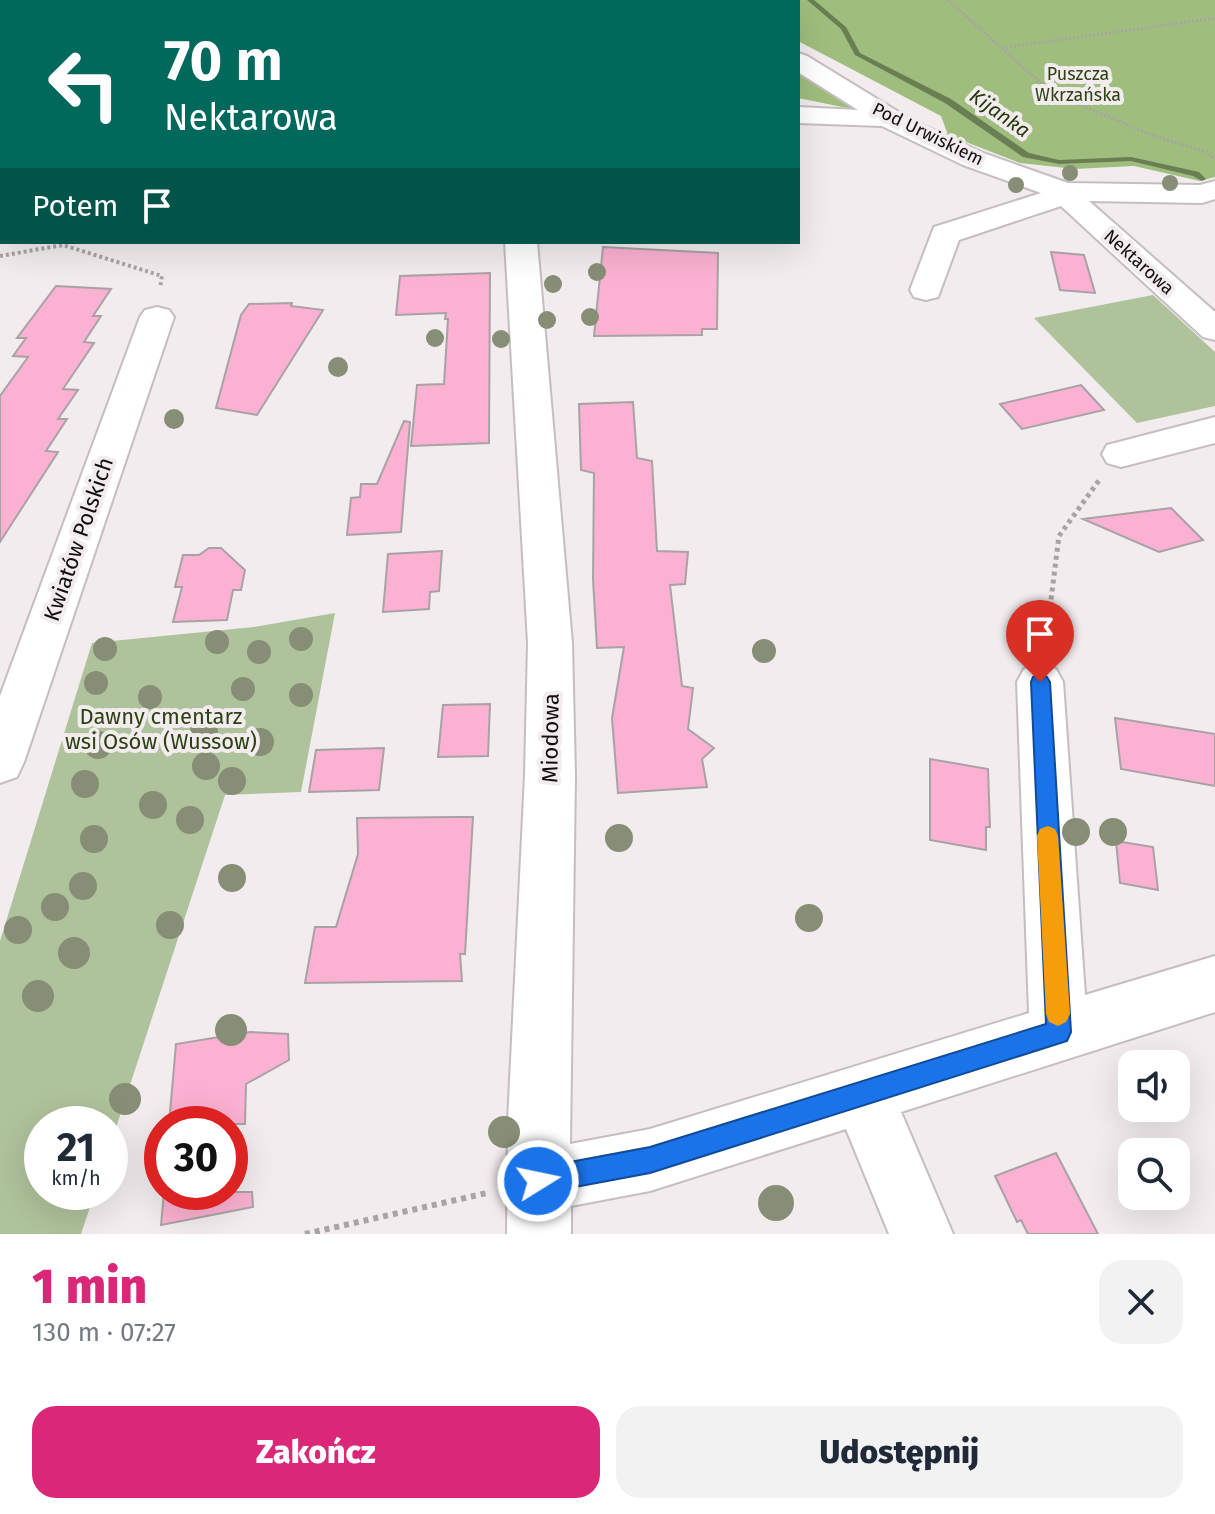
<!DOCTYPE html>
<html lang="pl">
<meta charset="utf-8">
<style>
body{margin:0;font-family:"Fira Sans",sans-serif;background:#f2f2f3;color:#1f2937;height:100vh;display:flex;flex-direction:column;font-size:30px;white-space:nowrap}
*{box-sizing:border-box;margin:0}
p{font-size:26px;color:#747a83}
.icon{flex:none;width:44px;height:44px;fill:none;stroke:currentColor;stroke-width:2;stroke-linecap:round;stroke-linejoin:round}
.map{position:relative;height:1234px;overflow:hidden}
.drawer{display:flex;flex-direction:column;background:#fff;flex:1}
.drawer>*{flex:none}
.top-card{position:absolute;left:0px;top:0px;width:800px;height:244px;box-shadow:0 8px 32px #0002;background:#00695c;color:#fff;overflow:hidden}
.fabs{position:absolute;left:1118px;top:1050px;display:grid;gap:16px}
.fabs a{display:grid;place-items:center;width:72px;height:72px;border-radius:16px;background:#fff;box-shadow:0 8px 32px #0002;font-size:40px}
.speed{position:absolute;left:24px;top:1106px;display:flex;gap:16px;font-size:40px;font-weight:700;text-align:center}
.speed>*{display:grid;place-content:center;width:104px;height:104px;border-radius:50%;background:#fff;box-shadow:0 8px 32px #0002;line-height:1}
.speed small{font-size:20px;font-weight:400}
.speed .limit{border:12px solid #d22;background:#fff;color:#111}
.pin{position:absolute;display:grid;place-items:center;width:68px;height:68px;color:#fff;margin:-82px -34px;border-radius:50% 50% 50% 0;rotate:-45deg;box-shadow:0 0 8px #0007}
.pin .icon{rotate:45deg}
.me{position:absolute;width:88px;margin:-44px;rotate:80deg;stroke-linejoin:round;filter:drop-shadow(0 0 6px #0008)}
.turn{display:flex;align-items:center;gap:28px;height:168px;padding:0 32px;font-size:36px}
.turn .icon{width:104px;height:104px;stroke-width:2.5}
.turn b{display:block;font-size:56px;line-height:68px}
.then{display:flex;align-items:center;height:76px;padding:0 32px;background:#0003;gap:16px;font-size:30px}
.round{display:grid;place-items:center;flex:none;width:84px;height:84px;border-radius:24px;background:#f2f2f3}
.summary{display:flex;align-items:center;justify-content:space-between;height:136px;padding:0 32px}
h1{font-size:48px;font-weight:800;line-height:60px;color:#db2777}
.cta{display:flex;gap:16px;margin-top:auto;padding:16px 32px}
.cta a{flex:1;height:92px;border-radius:24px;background:#db2777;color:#fff;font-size:32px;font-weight:800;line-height:92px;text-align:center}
.cta a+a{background:#f2f2f3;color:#1f2937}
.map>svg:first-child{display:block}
</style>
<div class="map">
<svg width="1215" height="1234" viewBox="0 0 1215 1234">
<rect width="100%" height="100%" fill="#f2ecee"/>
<path fill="#aec29b" d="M1153,295l62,57v54l-78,17 -103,-105z
M335,613l-34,179 -76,3 -115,351v-22h-68v68h53l-14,42h-81v-293l92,-298 162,-16z"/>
<path fill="#9fbe7d" d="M0,0h466l1,2h-465v141z
M721,0h494v177l-15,4 -66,-15 -59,3 -55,-6 -72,-28 -7,-19 -143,-75v-39z
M798,71l59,39 -59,-12z"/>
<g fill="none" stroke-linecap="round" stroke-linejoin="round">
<path fill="#697e52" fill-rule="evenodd" d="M807,0h7l32,27 14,26 91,46 78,54 30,7 72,-3 68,15 7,7 -4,2 -9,-5 -62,-15 -72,3 -36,-7 -78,-54 -90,-48 -14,-26z"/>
</g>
<path fill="#fbb1d1" stroke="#a9a2a5" stroke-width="2" d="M603,247l115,6 -1,76h-15v6l-108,1z
M1051,252l33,3 11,38 -35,-3z
M490,273l-1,170 -78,3 6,-61 27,-1 4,-65h-3l1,-6 -50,2 4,-39z
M56,286l55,3 -18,27h8l-17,26 10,1 -31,46 15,1 -20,29h9l-21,32 12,1 -58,90v-146l28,-39 -15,-1 13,-18h-9z
M292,303l-1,3 32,4 -66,105 -41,-7 25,-93 8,-11z
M1081,385l23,25 -82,19 -22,-25z
M633,402l4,56 15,3 5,90 31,1 -3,32 -15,1 12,101 11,2 -5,41 26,19 -12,11 5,28 -89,6 -6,-75 12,-71 -27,1 -4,-69 1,-106 -13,-3 -2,-66z
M404,421l6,1 -9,110 -54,3 4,-37 9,-1 1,-13h16z
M1171,508l32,32 -44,12 -76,-33z
M209,548h12l24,22 -4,20h-8l-6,30 -54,2 9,-35h-7l8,-32h16z
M442,551l-3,40 -9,1 -1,17 -46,3 5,-58z
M490,704l-2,52 -50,1 5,-52z
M1115,718l100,16v52l-94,-17z
M384,748l-5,42 -70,2 7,-42z
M930,759l58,10 2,58h-4v23l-56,-10z
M455,817h18l-8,137h-5l2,27 -157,2 10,-56h21l22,-73 -1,-36z
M1116,841l37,6 5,43 -38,-7z
M250,1032l38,2 1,26 -43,24 -1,40h-76l7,-80z
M1056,1153l42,81h-70l-7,-14 -4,2 -22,-46z
M164,1192h88l1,15 -92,18z"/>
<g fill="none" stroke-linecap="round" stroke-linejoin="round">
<defs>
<path id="minor" d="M472,0h24l1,2h-24z
M693,0h25l2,2h-25z
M798,53l9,3 103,63 73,34 85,30 132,2 15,-4v18l-13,4 -113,-2 126,111v28l-12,-3 -142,-131 -102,34 -21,57 -12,3 -12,-3 -4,-7 24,-63 107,-34 -78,-28 -81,-39 -84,-3v-16l60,3 -60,-38z
M505,242h32l35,401 3,132 -5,369 80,-15 379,-116 -12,-331 7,-13 16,-6 16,6 7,13 22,313 130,-39v56l-314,100 52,122h-64l-43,-105 -196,62 -79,15v28h-64l1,-113 17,-346 3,-132z
M157,307l12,3 5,7 -150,445 -7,15 -17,6v-87l140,-379 5,-7z
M1215,417v26l-94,24 -14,-4 -5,-9 5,-9z"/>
</defs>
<use href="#minor" stroke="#c4bec0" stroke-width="4"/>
<path stroke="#a8a3a5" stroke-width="3" stroke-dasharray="2 2" stroke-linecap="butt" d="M948,0l104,93 102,43 53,16 8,7
M224,2l3,-2
M1002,48l213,-30"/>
<path stroke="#a8a3a5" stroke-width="4" stroke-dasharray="3 3" stroke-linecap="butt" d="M0,256l63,-11 99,31 -2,12"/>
<path stroke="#a8a3a5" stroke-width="5" stroke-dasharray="4 4" stroke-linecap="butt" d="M1045,647l14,-111 41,-57"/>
<path stroke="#a8a3a5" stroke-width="6" stroke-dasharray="5 5" stroke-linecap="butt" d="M305,1234l182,-41"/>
<use href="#minor" fill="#fff" fill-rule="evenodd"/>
</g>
<g fill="#868e75">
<circle cx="1070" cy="173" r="8"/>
<circle cx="1170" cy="183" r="8"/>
<circle cx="1016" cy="185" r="8"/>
<circle cx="597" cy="272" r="9"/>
<circle cx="553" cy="284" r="9"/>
<circle cx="590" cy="317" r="9"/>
<circle cx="547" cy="320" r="9"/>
<circle cx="435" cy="338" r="9"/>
<circle cx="501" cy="339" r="9"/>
<circle cx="338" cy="367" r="10"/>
<circle cx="174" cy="419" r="10"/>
<circle cx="301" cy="639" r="12"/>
<circle cx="217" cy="642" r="12"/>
<circle cx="105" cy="649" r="12"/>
<circle cx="764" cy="651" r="12"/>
<circle cx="259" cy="652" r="12"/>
<circle cx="96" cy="683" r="12"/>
<circle cx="243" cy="689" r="12"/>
<circle cx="301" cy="695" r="12"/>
<circle cx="150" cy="697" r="12"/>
<circle cx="204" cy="732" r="14"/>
<circle cx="260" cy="742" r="14"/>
<circle cx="98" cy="745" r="14"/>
<circle cx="206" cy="766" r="14"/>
<circle cx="232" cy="781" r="14"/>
<circle cx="85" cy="784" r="14"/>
<circle cx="153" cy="805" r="14"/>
<circle cx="190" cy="820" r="14"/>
<circle cx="1076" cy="832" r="14"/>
<circle cx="1113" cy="832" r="14"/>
<circle cx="619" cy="838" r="14"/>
<circle cx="94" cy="839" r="14"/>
<circle cx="232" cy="878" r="14"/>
<circle cx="83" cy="886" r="14"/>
<circle cx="55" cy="907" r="14"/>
<circle cx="809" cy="918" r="14"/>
<circle cx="170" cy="925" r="14"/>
<circle cx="18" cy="930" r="14"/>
<circle cx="74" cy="953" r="16"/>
<circle cx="38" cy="996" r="16"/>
<circle cx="231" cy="1030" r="16"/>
<circle cx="125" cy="1099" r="16"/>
<circle cx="504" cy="1132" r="16"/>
<circle cx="776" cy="1203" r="18"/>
</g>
<path fill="#1a73e8" stroke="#114b97" stroke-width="2" d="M1040,674l7,3 3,5 21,350 -4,9 -417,132 -112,21 -9,-4 -4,-9 4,-9 9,-4 112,-21 396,-123 -15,-342 2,-5z"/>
<path fill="#f59e0b" d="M1048,826l7,3 3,7 12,178 -4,8 -8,4 -9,-4 -3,-8 -9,-178 3,-7z"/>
<g text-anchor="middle" stroke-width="8" stroke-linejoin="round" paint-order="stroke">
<g font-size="18" fill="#2d4112" stroke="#f2ecee">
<text x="1078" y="80">Puszcza<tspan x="1078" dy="21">Wkrzańska</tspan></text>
</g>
<g font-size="18" fill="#0f0d0e" stroke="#f2ecee">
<text transform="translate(928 134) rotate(26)" y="6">Pod Urwiskiem</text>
<text transform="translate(1139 262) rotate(42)" y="6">Nektarowa</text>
</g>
<g font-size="20" font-style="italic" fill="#233706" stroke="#f2ecee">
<text transform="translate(1000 113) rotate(35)" y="7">Kijanka</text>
</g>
<g font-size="22" fill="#0f0d0e" stroke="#f2ecee">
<text transform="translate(78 539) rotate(-71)" y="8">Kwiatów Polskich</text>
<text transform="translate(550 738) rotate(-89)" y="8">Miodowa</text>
</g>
<g font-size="22" fill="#2d4112" stroke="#f2ecee">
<text x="161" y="724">Dawny cmentarz<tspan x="161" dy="25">wsi Osów (Wussow)</tspan></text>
</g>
</g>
</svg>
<div class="fabs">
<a><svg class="icon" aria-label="sound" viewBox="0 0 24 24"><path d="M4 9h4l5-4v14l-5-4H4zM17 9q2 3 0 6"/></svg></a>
<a><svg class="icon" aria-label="search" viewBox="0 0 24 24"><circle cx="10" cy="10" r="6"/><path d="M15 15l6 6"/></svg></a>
</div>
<div class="speed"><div>21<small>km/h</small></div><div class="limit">30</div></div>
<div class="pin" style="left:1040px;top:682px;background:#d93025"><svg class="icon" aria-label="arrive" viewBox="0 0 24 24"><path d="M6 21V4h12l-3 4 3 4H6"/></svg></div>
<svg class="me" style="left:538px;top:1181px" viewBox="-20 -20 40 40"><circle r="17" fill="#1a73e8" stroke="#fff" stroke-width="3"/><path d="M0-11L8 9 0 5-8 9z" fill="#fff"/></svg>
<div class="top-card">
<div class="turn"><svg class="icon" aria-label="left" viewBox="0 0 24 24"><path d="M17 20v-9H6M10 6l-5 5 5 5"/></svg><div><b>70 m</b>Nektarowa</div></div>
<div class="then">Potem<svg class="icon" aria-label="arrive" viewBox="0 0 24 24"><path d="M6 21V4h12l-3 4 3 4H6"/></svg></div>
</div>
</div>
<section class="drawer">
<div class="summary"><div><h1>1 min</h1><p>130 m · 07:27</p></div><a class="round"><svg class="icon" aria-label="close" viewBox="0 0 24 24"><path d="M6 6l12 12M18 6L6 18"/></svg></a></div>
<div class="cta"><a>Zakończ</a><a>Udostępnij</a></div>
</section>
